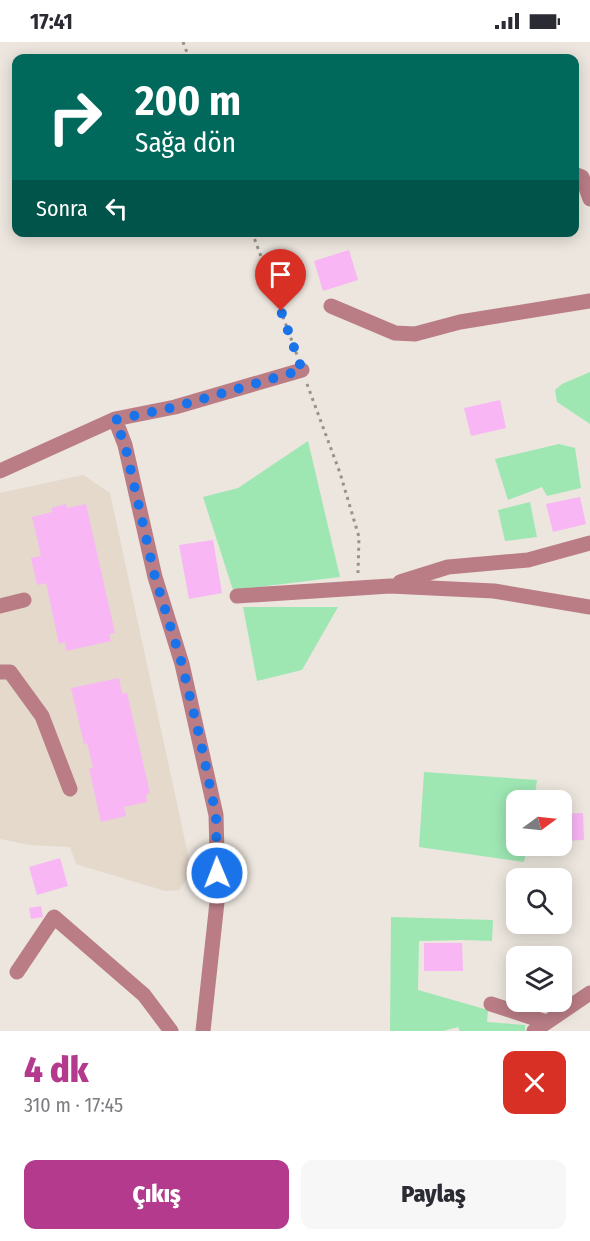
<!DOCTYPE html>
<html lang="tr">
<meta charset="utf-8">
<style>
body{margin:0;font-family:"Fira Sans Condensed",sans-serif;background:#f7f7f7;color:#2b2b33;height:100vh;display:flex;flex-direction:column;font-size:22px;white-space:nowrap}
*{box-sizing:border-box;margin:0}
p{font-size:20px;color:#7c7c81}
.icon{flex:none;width:33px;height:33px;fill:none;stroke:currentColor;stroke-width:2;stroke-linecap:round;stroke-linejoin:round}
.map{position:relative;height:989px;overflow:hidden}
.side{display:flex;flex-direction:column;background:#fff;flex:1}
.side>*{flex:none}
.top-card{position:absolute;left:12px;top:12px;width:567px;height:183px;border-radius:12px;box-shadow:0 3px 15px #0003;background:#00695c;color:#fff;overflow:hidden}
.needle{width:39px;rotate:75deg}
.buttons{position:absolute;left:506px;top:748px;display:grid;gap:12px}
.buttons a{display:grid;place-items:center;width:66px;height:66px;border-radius:12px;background:#fff;box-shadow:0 3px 15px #0003;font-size:30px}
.pin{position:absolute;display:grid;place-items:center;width:51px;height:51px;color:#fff;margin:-62px -26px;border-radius:50% 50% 50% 0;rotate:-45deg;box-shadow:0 0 6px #0007}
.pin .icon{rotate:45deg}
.me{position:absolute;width:66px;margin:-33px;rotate:359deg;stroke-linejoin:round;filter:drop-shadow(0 0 4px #0008)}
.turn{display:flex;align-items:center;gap:21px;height:126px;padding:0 24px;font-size:27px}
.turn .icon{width:78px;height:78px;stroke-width:2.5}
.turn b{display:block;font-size:42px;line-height:51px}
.then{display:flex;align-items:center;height:57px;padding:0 24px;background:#0003;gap:12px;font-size:22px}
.round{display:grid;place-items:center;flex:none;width:63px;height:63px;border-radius:12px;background:#f7f7f7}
.head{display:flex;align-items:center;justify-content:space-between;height:102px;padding:0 24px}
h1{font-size:36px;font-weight:800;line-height:45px;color:#b33a8d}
.button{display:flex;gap:12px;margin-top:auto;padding:12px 24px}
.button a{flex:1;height:69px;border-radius:12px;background:#b33a8d;color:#fff;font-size:24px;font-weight:800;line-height:69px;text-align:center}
.button a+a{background:#f7f7f7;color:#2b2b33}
.status{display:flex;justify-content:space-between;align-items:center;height:42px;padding:0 30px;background:#fff;direction:ltr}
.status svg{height:16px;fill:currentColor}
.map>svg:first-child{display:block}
</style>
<div class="status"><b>17:41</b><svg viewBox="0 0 49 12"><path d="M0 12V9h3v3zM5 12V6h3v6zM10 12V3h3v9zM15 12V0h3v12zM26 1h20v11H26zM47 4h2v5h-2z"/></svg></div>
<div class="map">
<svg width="590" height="989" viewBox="0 0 590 989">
<rect width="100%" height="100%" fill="#ece6de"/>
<path fill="#e4d9cb" d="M83,433l27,18 80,371v10l-11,16 -14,1 -89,-27 -6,-17 -40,-2 -30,-6v-346z"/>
<path fill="#9ee7b3" d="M590,330v52l-33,-22 -2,-12 7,-6z
M308,399l32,136 -107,13 -30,-93 35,-9z
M559,402l16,4 6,40 -34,8 -5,-9 -34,13 -13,-41z
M530,460l7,35 -32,4 -7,-31z
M243,565h95l-36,63 -45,11z
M424,730l113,8 -3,21h-18v45h11l-3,16 -105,-15z
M391,875l102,3 -1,21 -29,-1 -44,1 -1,49 70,20 -1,12 38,3v6h-65l-2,-4 -15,4h-53z"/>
<path fill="#f8b6f5" d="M349,208l9,30 -35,11 -9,-30z
M500,358l6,28 -35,8 -7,-28z
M580,455l6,27 -33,8 -7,-28z
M66,462l1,4 19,-4 29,129 -6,1 2,7 -45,10 -1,-9 -6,2 -13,-61 -9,2 -6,-27 10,-2 -9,-39 20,-5 -1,-4z
M213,498l9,53 -33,6 -10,-54z
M119,636l3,16 5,-1 23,100 -4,2 1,7 -23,5 2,9 -25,6 -12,-53 4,-2 -6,-24 -3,1 -13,-56z
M583,771l1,27 -23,1v-27z
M60,816l8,28 -31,9 -8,-28z
M41,864l2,11 -12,2 -2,-11z
M424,901h38l1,28h-39z"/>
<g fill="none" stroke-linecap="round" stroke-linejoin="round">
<path stroke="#96928c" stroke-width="3" stroke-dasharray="3 4.5" stroke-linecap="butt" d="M183,0l6,16
M252,190l45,123
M307,342l33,89 19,64 -1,36"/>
<path stroke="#ba7d86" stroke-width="15" d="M574,132l8,3 8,22
M331,264l64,27 20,1 45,-12 130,-21
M115,377l10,26 30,132 27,87 34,151 2,78 -15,138
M0,429l115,-52 60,-12 127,-37
M400,540l48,-15 80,-7 62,-17
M237,554l153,-10 104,5 96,16
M0,564l24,-6
M0,630h10l32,44 28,73
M17,930l37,-55 90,78 27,36
M491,962l55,18
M534,989l56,-38"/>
</g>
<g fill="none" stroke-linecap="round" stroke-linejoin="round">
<path stroke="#1a73e8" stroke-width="10" stroke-dasharray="0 18" d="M217,831l-1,-58 -16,-76 -18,-75 -27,-87 -30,-132 -10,-25 60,-13 127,-37 -21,-59"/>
</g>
</svg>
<div class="buttons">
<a><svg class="needle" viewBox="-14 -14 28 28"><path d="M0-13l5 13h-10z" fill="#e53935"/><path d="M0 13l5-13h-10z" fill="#7c7c81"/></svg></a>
<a><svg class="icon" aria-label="search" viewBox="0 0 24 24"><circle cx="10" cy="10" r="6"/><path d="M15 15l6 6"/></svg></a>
<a><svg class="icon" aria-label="layers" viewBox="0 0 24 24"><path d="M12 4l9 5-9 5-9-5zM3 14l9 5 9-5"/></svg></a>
</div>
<div class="pin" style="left:281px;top:269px;background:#d93025"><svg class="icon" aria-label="arrive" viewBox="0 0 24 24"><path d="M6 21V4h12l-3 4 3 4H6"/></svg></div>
<svg class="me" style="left:217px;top:831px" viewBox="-20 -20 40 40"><circle r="17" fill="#1a73e8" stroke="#fff" stroke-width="3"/><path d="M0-11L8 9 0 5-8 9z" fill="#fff"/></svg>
<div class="top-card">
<div class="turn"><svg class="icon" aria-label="right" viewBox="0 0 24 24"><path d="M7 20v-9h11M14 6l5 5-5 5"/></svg><div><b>200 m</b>Sağa dön</div></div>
<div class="then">Sonra<svg class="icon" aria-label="left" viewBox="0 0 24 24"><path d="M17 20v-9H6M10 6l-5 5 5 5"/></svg></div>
</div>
</div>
<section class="side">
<div class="head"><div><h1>4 dk</h1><p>310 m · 17:45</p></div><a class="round" style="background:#d93025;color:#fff"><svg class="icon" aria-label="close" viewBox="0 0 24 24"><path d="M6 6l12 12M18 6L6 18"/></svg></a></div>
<div class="button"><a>Çıkış</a><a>Paylaş</a></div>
</section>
